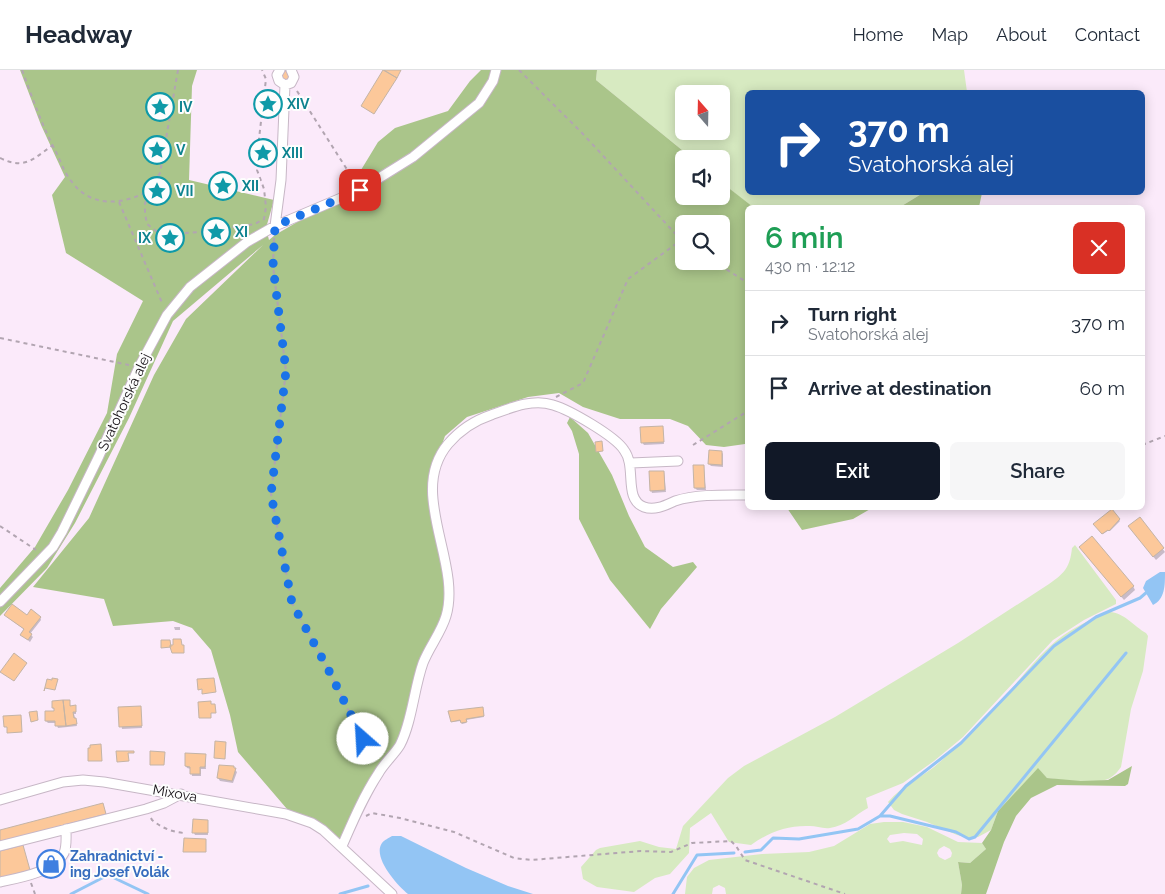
<!DOCTYPE html>
<meta charset="utf-8">
<style>
body{margin:0;font-family:Raleway,sans-serif;background:#f6f6f7;color:#1f2937;height:100vh;display:flex;flex-direction:column;font-size:19px;white-space:nowrap}
*{box-sizing:border-box;margin:0}
p{font-size:16px;color:#747a83}
.icon{flex:none;width:28px;height:28px;fill:none;stroke:currentColor;stroke-width:2;stroke-linecap:round;stroke-linejoin:round}
.map{position:relative;flex:1;overflow:hidden}
.sheet{position:absolute;left:745px;top:135px;width:400px;height:305px;display:flex;flex-direction:column;background:#fff;border-radius:8px;box-shadow:0 2px 12px #0003}
.sheet>*{flex:none}
.guide{position:absolute;left:745px;top:20px;width:400px;height:105px;border-radius:8px;box-shadow:0 2px 12px #0003;background:#1a4fa0;color:#fff;overflow:hidden}
.needle{width:32px;rotate:340deg}
.tools{position:absolute;left:675px;top:15px;display:grid;gap:10px}
.tools a{display:grid;place-items:center;width:55px;height:55px;border-radius:8px;background:#fff;box-shadow:0 2px 12px #0003;font-size:25px}
.pin{position:absolute;display:grid;place-items:center;width:42px;height:42px;color:#fff;margin:-21px;border-radius:10px;box-shadow:0 2px 8px #0006}
.me{position:absolute;width:55px;margin:-28px;rotate:334deg;stroke-linejoin:round;filter:drop-shadow(0 0 4px #0008)}
.turn{display:flex;align-items:center;gap:18px;height:105px;padding:0 20px;font-size:22px}
.turn .icon{width:65px;height:65px;stroke-width:2.5}
.turn b{display:block;font-size:35px;line-height:42px}
.round{display:grid;place-items:center;flex:none;width:52px;height:52px;border-radius:8px;background:#f6f6f7}
.overview{display:flex;align-items:center;justify-content:space-between;height:85px;padding:0 20px}
h1{font-size:30px;font-weight:600;line-height:38px;color:#1e9e55}
.cta{display:flex;gap:10px;margin-top:auto;padding:10px 20px}
.cta a{flex:1;height:58px;border-radius:8px;background:#111827;color:#fff;font-size:20px;font-weight:600;line-height:58px;text-align:center}
.cta a+a{background:#f6f6f7;color:#1f2937}
ul{padding:0;list-style:none}
li{display:flex;align-items:center;gap:15px;height:65px;padding:0 20px;border-top:1px solid #e0e1e3}
li div{flex:1}
li b{display:block;font-size:19px}
li em{font-style:normal}
header{display:flex;align-items:center;gap:30px;box-sizing:border-box;height:70px;padding:0 25px;background:#fff;border-bottom:1px solid #e0e1e3}
header strong{font-size:24px}
nav{display:flex;gap:28px;margin-inline-start:auto;font-size:18px}
.map>svg:first-child{display:block}
</style>
<header>
<strong>Headway</strong>
<nav><a>Home</a><a>Map</a><a>About</a><a>Contact</a></nav>
</header>
<div class="map">
<svg width="1165" height="824" viewBox="0 0 1165 824">
<rect width="100%" height="100%" fill="#fbeafa"/>
<path fill="#d7eac1" fill-rule="evenodd" d="M597,0h367l3,22h-219v100l175,1 -23,14 -147,1 -32,-26v-23h-28l-97,-79zM684,24h37v37h-37z
M1075,475l41,55v4l-32,16 -31,20 -90,97 -29,24 -31,22 -37,15 2,10c-13,7 -23,18 -38,20 -7,1 -14,-2 -20,-2 -22,-1 -41,6 -59,19l-22,-3 -18,-29 -21,15 -1,25 -19,21 -15,4 -21,14 -37,-5 -14,-8 -2,-12 15,-17 4,-2 40,-7 19,6 17,2 7,-23 45,-48 16,-12 91,-49 123,-74 91,-59c16,-11 21,-17 23,-36z
M1110,542c13,0 25,15 36,21l2,3 -5,35 -12,38 -10,58c-3,4 -6,8 -11,11 -12,7 -48,2 -63,0l-9,-9 -40,42 -7,19 -13,7 -8,1 -13,-3 -30,-13 -25,-8 -8,-4 -6,-8c15,-18 38,-26 54,-42 23,-21 44,-43 65,-66 16,-18 31,-38 49,-53 16,-13 35,-22 54,-29z
M884,752h19l24,5 31,15 24,1 4,6 -16,14 -12,-1 4,23 -1,9h-235l-1,-6 -6,-3 -6,3 -1,6h-27l2,-17 7,-9 15,-8 53,-6 47,-2 25,-6 36,-22zM904,763l13,1 6,5 -1,6 -19,-4 -13,2 -3,-4 3,-4zM944,776l6,3 2,4 -1,4 -6,3 -6,-3 -2,-4 2,-4z"/>
<path fill="#aac58a" fill-rule="evenodd" d="M20,0h177l-5,16 -3,94 85,20 -8,28 3,12 6,-5 79,-46 7,-19 17,-28 17,-14 53,-17 22,-30 11,-11h116l-1,10 97,79h-9v37h37v-14l32,25 -5,1 -1,240 -2,-4 -21,3 -18,-2 -18,-19 -18,-7h-50l-37,-12 -24,-14 -31,4 -61,20 -22,19 -15,42 17,103 -5,43 -19,35 -23,85 -60,97 -28,-22 -25,-10 -49,-57 -8,-37 -19,-65 -19,-22 -19,-7 -60,5 -9,-27 -71,-12 56,-69 65,-143 32,-56 77,-74 -90,76 -44,97 -54,105 -28,45 -47,48v-28l35,-41 33,-57 39,-77 10,-59 26,-53 -77,-48 -14,-58 13,-18 -24,-52zM684,154h37v37h-37z
M923,123v-1l59,1 -3,14h-79z
M570,347l18,16 24,42 17,41 16,31 28,20 20,-5 4,5 -36,42 -11,20 -40,-49 -31,-61v-65l-7,-23 -5,-8z
M787,438h85l-19,11 -51,11z
M1132,696l-4,18 -3,2 -68,-1 -26,13 -15,18 -12,26 -18,52h-25l1,-9 -4,-23 12,1 16,-14 -4,-6 9,-13 7,-19 40,-43 9,10 34,3 27,-1z"/>
<path fill="#93c5f4" d="M1160,502h5c0,14 0,27 -12,33l-10,-17 3,-7z
M392,766h9l65,32 42,18 25,8h-125c-11,-9 -36,-37 -26,-51 2,-3 7,-5 10,-7z"/>
<path fill="#0003" d="M662,357l2,17 -20,1 -2,-3z
M722,382l1,2v13l-12,-1 -2,-2z
M703,396l3,24h-9l-2,-2z
M664,402l2,20 -14,1 -1,-3z
M1111,441l9,10 -10,10 -1,-1 -6,4 -8,-10z
M1139,449l26,33 -9,8 -24,-30z
M1083,481l50,35 2,4 -11,10z
M7,547h33l1,3 -11,14 3,3 -3,5 -8,-7 3,-5z
M174,557h6v3h-5z
M69,631l2,6h4l1,2v5h-2l3,12 -19,2 -2,-5h-8l-2,-2 10,-9 -3,-4v-6z
M140,637l2,21 -20,1 -3,-21z
M483,639l1,8 -18,3v3l-4,1 -1,-3 -9,1 -2,-10z
M205,685l1,14h-5v7h-9l-1,-7 -4,-1 -1,-2z
M235,700l2,2 -4,11 -13,-2 -2,-3z
M102,734l3,11 -105,28v-12z
M207,751l1,14h-13l-1,-2z"/>
<g fill="none" stroke-linecap="round" stroke-linejoin="round">
<path stroke="#93c5f4" stroke-width="3" d="M880,746h10l66,16 13,7 6,-2 151,-184
M745,782l16,-2 12,-12 26,1 59,-10 22,-13 26,-30 55,-43 93,-97 42,-29 44,-19 7,-6
M71,824l37,-19 40,19
M340,824l28,-8
M673,824l24,-39 37,-2"/>
</g>
<path fill="#fcc89a" stroke="#c4b4a6" d="M383,0l14,8 -23,36 -13,-8z
M384,0h17l-4,8z
M284,1h3l3,6 -2,3h-4l-2,-2 -1,-4z
M663,356l1,16 -23,1 -1,-16z
M602,371l1,10 -7,1 -1,-10z
M709,380l13,1v14l-14,-1z
M693,395h11l1,23h-11z
M649,401h15l1,19 -15,1z
M1112,439l8,10 -11,12 -1,-1 -6,4 -9,-10z
M1140,447l24,31 -11,9 -25,-31z
M1092,466l42,50 -13,11 -42,-50z
M12,534l15,11 4,-6 10,8 -12,15 3,2 -4,6 -8,-5 4,-6 -20,-14z
M173,569h8l1,6h2v8h-12l-2,-6v-2h3z
M161,570h9l1,7 -10,1z
M14,583l13,10 -13,18 -14,-9z
M52,608l6,1 -3,11 -10,-2 -1,3 3,-12 5,1z
M214,608l2,14 -14,2v-5l-4,1 -1,-11z
M63,630l3,26h-11v-5h-10v-10h9v-3h-2v-7z
M63,630h7v6l6,-1v7h-3l1,6h2l1,6 -11,2z
M211,631v3h4l1,9h-5v5h-12l-1,-16z
M141,636l1,20 -23,1 -1,-20z
M483,637l1,9 -18,3 1,3 -6,1 -1,-3 -9,2 -3,-11z
M37,641l1,9 -7,2 -2,-10z
M21,645l1,17 -15,1v-6h-3l-1,-11z
M215,671l11,1 -1,17 -11,-1z
M101,674l1,17h-14v-13h2v-3z
M116,681h18v2h-6l1,8 -12,1z
M150,681l15,1 -1,13h-14z
M185,683l21,1 -1,13h-5v7h-10v-7l-5,-1z
M219,695l15,1v2h2l-4,13 -15,-3z
M103,733l3,11 -106,28v-12z
M193,749l15,1v13h-16z
M184,768l22,1v13h-23z
M23,775l7,25 -30,8v-27z"/>
<g fill="none" stroke-linecap="round" stroke-linejoin="round">
<defs>
<path id="minor" d="M280,0l-3,5 2,6 6,4
M285,15l6,-2 3,-6 -3,-7
M275,156l6,-46 4,-95
M631,393l47,-2
M0,532l53,-55 9,-15 37,-76 40,-89 28,-52 23,-28 57,-45 28,-16 85,-36 53,-33 66,-54 14,-22 3,-11
M0,730l63,-18 20,-2 21,2 182,32 26,9 11,7 69,64
M0,776l146,-37 18,-6 17,-9
M342,776c11,-25 21,-49 36,-72 6,-11 16,-19 22,-29 12,-23 14,-57 23,-82 6,-16 18,-30 23,-47 16,-54 -39,-123 2,-172 12,-14 25,-23 43,-29 19,-7 42,-17 62,-10 17,5 62,31 71,45 13,17 -1,49 20,57 11,4 22,-2 31,-6 22,-7 49,-6 73,-6
M0,812c19,-4 54,-10 64,-29 3,-7 2,-16 2,-24"/>
</defs>
<use href="#minor" stroke="#c7b7c6" stroke-width="11"/>
<path stroke="#b2a5b1" stroke-width="2" stroke-dasharray="4 4" stroke-linecap="butt" d="M22,0c10,27 19,53 32,78 6,11 10,25 18,34 19,26 51,23 76,9
M178,0l-18,103 -11,18 -4,13v10l2,10 9,7 13,3 31,-2 55,-8 9,-5 2,-12 -2,-18 -7,-19 1,-23 8,-68 -4,-9
M519,0l63,63 102,110
M297,21l58,91
M0,88c25,12 33,1 53,-13
M119,132l44,103
M274,168l-1,28 13,105 -15,123 21,109 36,66 46,93
M713,191l35,22
M0,268l129,27
M556,327l27,-14 45,-104 52,-38
M693,375l55,-34
M1142,375l23,-9
M0,456l36,24
M366,746l6,-3 28,5 54,14 60,26 17,2 110,-9 30,1 21,-9 39,-2 5,5 9,14 100,34
M151,748l1,2c10,8 20,12 32,13
M31,813l4,11"/>
<use href="#minor" stroke="#fff" stroke-width="9"/>
</g>
<g fill="none" stroke-linecap="round" stroke-linejoin="round">
<path stroke="#1a73e8" stroke-width="9" stroke-dasharray="0 16.2" d="M360,120l-85,36 -2,40 13,105 -15,123 21,109 36,66 35,70"/>
</g>
<defs>
<symbol id="sight-ring" viewBox="-11 -11 22 22"><circle r="9.5" fill="#fdfdfd" stroke="#0f9aa8" stroke-width="1.5"/><path d="M0-6L1.8-2.2L6-1.7L2.9 1.2L3.7 5.4L0 3.3L-3.7 5.4L-2.9 1.2L-6-1.7L-1.8-2.2Z" fill="#0f9aa8"/></symbol>
<symbol id="shop-ring" viewBox="-11 -11 22 22"><circle r="9.5" fill="#fdfdfd" stroke="#3f7fe0" stroke-width="1.5"/><path d="M-5-2.5h2.3a2.7 3.5 0 0 1 5.4 0H5L5.5 6h-11ZM-1.5-2.5h3a1.5 2.3 0 0 0-3 0Z" fill="#3f7fe0"/></symbol>
</defs>
<g fill-rule="evenodd">
<use href="#sight-ring" x="252" y="18" width="32" height="32"/>
<use href="#sight-ring" x="144" y="21" width="32" height="32"/>
<use href="#sight-ring" x="141" y="64" width="32" height="32"/>
<use href="#sight-ring" x="247" y="67" width="32" height="32"/>
<use href="#sight-ring" x="207" y="100" width="32" height="32"/>
<use href="#sight-ring" x="141" y="105" width="32" height="32"/>
<use href="#sight-ring" x="200" y="146" width="32" height="32"/>
<use href="#sight-ring" x="154" y="152" width="32" height="32"/>
<use href="#shop-ring" x="35" y="778" width="32" height="32"/>
</g>
<g text-anchor="middle" stroke-width="4" stroke-linejoin="round" paint-order="stroke">
<g font-size="14" font-weight="bold" fill="#0d838f" stroke="#fdfdfd" text-anchor="start">
<text x="287" y="39">XIV</text>
<text x="179" y="42">IV</text>
<text x="176" y="85">V</text>
<text x="282" y="88">XIII</text>
<text x="242" y="121">XII</text>
<text x="176" y="126">VII</text>
<text x="235" y="167">XI</text>
<text x="151" y="173" text-anchor="end">IX</text>
</g>
<g font-size="14" fill="#151015" stroke="#fdfdfd">
<text transform="translate(124 332) rotate(-65)" y="5">Svatohorská alej</text>
<text transform="translate(175 723) rotate(10)" y="5">Mixova</text>
</g>
<g font-size="14" font-weight="bold" fill="#366cbe" stroke="#fdfdfd" text-anchor="start">
<text x="70" y="791">Zahradnictví -<tspan x="70" dy="16">ing Josef Volák</tspan></text>
</g>
</g>
</svg>
<div class="tools">
<a><svg class="needle" viewBox="-14 -14 28 28"><path d="M0-13l5 13h-10z" fill="#e53935"/><path d="M0 13l5-13h-10z" fill="#747a83"/></svg></a>
<a><svg class="icon" aria-label="sound" viewBox="0 0 24 24"><path d="M4 9h4l5-4v14l-5-4H4zM17 9q2 3 0 6"/></svg></a>
<a><svg class="icon" aria-label="search" viewBox="0 0 24 24"><circle cx="10" cy="10" r="6"/><path d="M15 15l6 6"/></svg></a>
</div>
<div class="pin" style="left:360px;top:120px;background:#d93025"><svg class="icon" aria-label="arrive" viewBox="0 0 24 24"><path d="M6 21V4h12l-3 4 3 4H6"/></svg></div>
<svg class="me" style="left:363px;top:669px" viewBox="-20 -20 40 40"><circle r="19" fill="#fff"/><path d="M0-13L10 11 0 6-10 11z" fill="#1a73e8"/></svg>
<div class="guide">
<div class="turn"><svg class="icon" aria-label="right" viewBox="0 0 24 24"><path d="M7 20v-9h11M14 6l5 5-5 5"/></svg><div><b>370 m</b>Svatohorská alej</div></div>
</div>
<section class="sheet">
<div class="overview"><div><h1>6 min</h1><p>430 m · 12:12</p></div><a class="round" style="background:#d93025;color:#fff"><svg class="icon" aria-label="close" viewBox="0 0 24 24"><path d="M6 6l12 12M18 6L6 18"/></svg></a></div>
<ul>
<li><svg class="icon" aria-label="right" viewBox="0 0 24 24"><path d="M7 20v-9h11M14 6l5 5-5 5"/></svg><div><b>Turn right</b><p>Svatohorská alej</p></div><em>370 m</em></li>
<li><svg class="icon" aria-label="arrive" viewBox="0 0 24 24"><path d="M6 21V4h12l-3 4 3 4H6"/></svg><div><b>Arrive at destination</b></div><em>60 m</em></li>
</ul>
<div class="cta"><a>Exit</a><a>Share</a></div>
</section>
</div>
